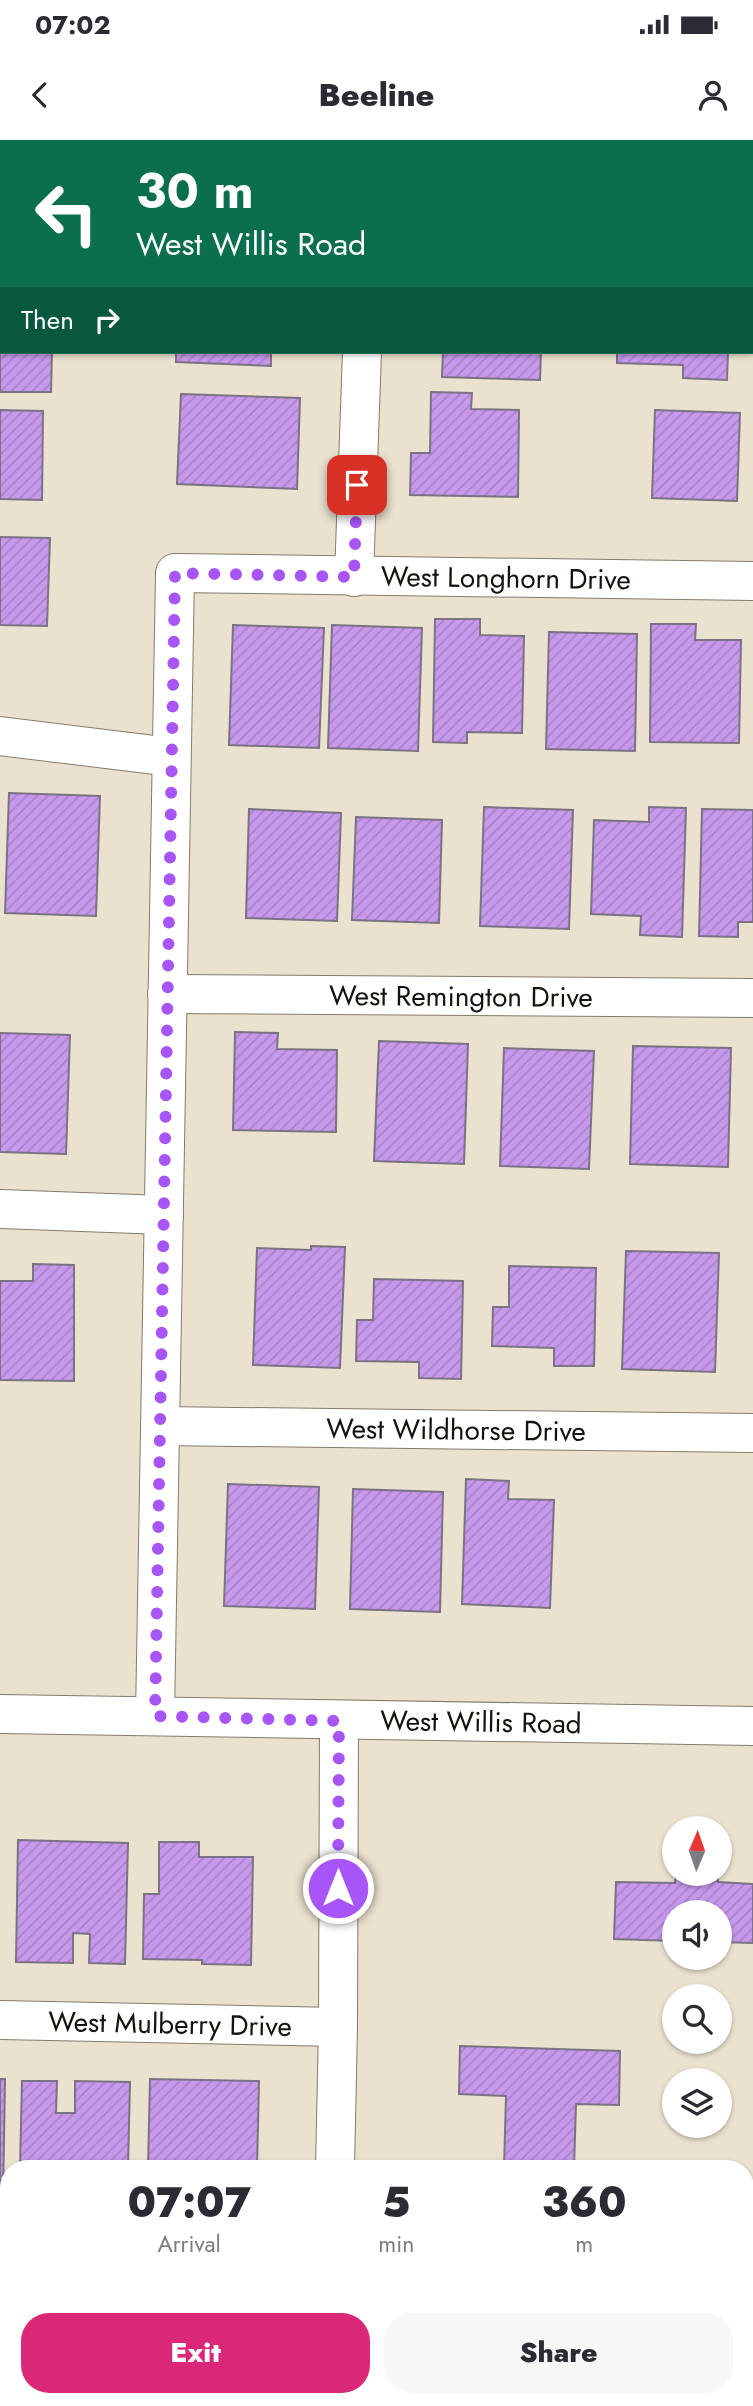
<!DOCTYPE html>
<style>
body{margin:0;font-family:Jost,sans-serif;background:#f7f7f7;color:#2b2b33;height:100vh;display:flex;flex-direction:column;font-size:26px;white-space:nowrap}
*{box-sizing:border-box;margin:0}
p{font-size:23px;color:#7c7c81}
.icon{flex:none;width:38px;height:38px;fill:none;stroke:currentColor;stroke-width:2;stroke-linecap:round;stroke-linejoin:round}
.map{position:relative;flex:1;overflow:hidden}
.sheet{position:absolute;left:0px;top:2020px;width:754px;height:247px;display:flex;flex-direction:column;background:#fff;border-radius:28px 28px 0 0;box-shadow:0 2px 5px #0004}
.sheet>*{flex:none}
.banner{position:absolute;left:0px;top:0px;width:754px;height:214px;box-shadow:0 2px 5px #0004;background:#0b6e4f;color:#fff;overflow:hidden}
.needle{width:46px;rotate:2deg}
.tools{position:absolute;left:662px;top:1676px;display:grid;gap:14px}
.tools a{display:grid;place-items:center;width:70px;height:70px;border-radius:50%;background:#fff;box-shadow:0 2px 5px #0004;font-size:35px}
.pin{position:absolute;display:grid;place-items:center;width:60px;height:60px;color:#fff;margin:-30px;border-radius:14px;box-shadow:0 4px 10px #0006}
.me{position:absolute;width:77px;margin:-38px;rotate:0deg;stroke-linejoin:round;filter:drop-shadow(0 0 5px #0008)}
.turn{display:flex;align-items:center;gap:24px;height:147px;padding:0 21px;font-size:32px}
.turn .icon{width:91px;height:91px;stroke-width:2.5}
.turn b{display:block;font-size:49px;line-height:60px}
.then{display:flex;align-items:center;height:66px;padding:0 21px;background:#0003;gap:14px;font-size:26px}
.eta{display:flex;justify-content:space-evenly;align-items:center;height:119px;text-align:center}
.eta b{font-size:42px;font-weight:800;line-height:49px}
.action{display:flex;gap:14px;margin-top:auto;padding:14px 21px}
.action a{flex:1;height:80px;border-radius:28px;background:#db2777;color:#fff;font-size:28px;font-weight:800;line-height:80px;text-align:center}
.action a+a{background:#f7f7f7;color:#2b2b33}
.status{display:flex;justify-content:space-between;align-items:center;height:49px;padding:0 35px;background:#fff;direction:ltr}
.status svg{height:19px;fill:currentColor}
header{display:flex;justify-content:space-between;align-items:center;height:91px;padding:0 21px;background:#fff;font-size:32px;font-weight:800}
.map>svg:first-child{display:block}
</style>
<div class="status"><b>07:02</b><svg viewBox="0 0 49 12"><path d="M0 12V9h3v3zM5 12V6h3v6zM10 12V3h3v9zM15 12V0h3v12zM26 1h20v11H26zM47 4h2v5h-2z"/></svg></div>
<header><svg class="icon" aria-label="back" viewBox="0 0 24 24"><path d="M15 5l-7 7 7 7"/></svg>Beeline<svg class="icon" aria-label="person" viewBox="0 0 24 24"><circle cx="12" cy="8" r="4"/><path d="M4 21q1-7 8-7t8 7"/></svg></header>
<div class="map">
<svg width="753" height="2266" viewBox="0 0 753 2266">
<defs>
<pattern id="building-hatch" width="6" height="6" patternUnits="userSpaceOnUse" patternTransform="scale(1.75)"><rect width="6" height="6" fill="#c699ec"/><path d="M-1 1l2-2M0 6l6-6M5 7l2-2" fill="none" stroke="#a983c9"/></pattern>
</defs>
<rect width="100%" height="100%" fill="#eae1ce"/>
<path fill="url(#building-hatch)" stroke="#7b7283" stroke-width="2" d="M167,0h30l7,2h-37z
M0,10h2v91h-2z
M0,149h2v63h50l-1,40h-51z
M176,212h95v14l-95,-4z
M443,212h98l-1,28 -98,-3z
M617,212h111l-1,28 -44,-2v-13l-66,-2z
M431,252l41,1 -1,16 48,1 -1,87 -108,-2 1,-42h19z
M181,254l119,4 -3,91 -120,-5z
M0,270l43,1 -1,89 -42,-1z
M655,270l85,3 -3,88 -85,-3z
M0,397l50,1 -3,88 -47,-1z
M435,479h45v16l44,1 -2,97 -55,-1v11l-34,-1z
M651,484h45l-1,16h46l-2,103 -89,-1z
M233,485l91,3 -5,120 -90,-3z
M332,485l90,3 -4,123 -90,-3z
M549,492l88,2 -2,117 -89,-2z
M9,653l91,3 -4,120 -91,-3z
M484,667l89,3 -4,119 -89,-3z
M649,667l37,1 -4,129 -42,-2 1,-19 -50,-2 3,-94 55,2z
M249,669l92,4 -4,108 -91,-3z
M702,669l51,1v112h-15v15l-39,-1z
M356,677l86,3 -3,103 -87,-3z
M235,892l43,1 -1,16 60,1 -1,82 -103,-2z
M0,893l70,2 -4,119 -66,-2z
M379,901l89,3 -4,120 -90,-3z
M633,906l98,2 -3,119 -98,-3z
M504,908l90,3 -5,118 -89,-3z
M311,1106l34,1 -5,121 -87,-3 4,-117 54,2z
M626,1111l93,2 -4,119 -93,-3z
M33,1124l41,1v116l-74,-1v-99h33z
M509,1126l87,2 -2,98h-40v-18l-62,-2 1,-39h16z
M374,1139l89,2 -2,98 -42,-1v-16l-63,-1 1,-41h16z
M466,1339l43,2 -1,18 46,1 -4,108 -88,-4z
M228,1344l91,3 -4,122 -91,-3z
M353,1349l90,3 -3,120 -90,-3z
M18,1700l110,3 -3,121 -36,-1 1,-29 -17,-1v30l-57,-1z
M159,1702h40v15h54l-2,108 -49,-1v-4l-59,-1 1,-65h15z
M676,1734h42v8l35,2v59l-34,-1v-29h-45v28l-60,-2 2,-57 59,1z
M460,1906l160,5 -1,54 -43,-1 -2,64h-70l2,-72 -47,-2z
M0,1939h5l-2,121h-3z
M150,1939l109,2 -2,87h-109z
M22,1941h35l-1,32h19v-32l55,1 -2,86h-108z
M110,2258h122v8h-123z"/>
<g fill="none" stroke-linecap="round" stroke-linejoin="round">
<defs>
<g id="minor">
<path d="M354,437l8,-225"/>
<path d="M0,596l171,21"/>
<path id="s1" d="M167,854l586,4"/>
<path d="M0,1069l164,6"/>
<path id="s2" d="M160,1286l593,7"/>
<path id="s3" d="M0,1574l753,12"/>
<path id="s4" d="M155,1576l20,-1143 578,8"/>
<path id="s5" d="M0,1880l338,7"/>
<path d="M335,2028l3,-141 1,-306"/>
<path d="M0,2244h9"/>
<path d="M38,2258l6,8"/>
<path d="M480,2258l5,8"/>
<path d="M330,2266v-8"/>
</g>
</defs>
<use href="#minor" stroke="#847c6a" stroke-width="40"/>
<use href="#minor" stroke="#fff" stroke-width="38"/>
</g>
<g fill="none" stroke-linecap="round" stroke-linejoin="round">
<path stroke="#a855f7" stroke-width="12" stroke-dasharray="0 21.6" d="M338,1748l1,-167 -184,-5 20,-1143 179,4 3,-92"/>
</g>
<g text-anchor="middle" stroke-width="7" stroke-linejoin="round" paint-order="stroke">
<g font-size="28" fill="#15120c" stroke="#f7eedb">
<text dy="10" stroke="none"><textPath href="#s4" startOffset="1474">West Longhorn Drive</textPath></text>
<text dy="10" stroke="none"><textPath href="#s1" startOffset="294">West Remington Drive</textPath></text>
<text dy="10" stroke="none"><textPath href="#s2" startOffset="296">West Wildhorse Drive</textPath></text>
<text dy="10" stroke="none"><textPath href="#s3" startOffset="481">West Willis Road</textPath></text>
<text dy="10" stroke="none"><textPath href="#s5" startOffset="170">West Mulberry Drive</textPath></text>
</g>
</g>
</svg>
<div class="tools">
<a><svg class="needle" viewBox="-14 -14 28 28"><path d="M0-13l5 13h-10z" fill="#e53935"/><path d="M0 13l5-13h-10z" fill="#7c7c81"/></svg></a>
<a><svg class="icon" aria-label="sound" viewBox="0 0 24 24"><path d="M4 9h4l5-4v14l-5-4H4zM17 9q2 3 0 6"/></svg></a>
<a><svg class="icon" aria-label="search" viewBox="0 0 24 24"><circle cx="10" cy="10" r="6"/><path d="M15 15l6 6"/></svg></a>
<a><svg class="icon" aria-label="layers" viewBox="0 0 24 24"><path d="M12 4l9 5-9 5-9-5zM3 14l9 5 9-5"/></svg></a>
</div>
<div class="pin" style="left:357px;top:345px;background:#d93025"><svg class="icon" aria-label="arrive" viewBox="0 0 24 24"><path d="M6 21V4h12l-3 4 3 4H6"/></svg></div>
<svg class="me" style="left:338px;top:1748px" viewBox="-20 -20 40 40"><circle r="17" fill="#a855f7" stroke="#fff" stroke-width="3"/><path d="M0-11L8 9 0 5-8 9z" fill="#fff"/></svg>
<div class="banner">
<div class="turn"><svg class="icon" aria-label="left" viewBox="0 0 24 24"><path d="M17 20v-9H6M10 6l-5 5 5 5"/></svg><div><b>30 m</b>West Willis Road</div></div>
<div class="then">Then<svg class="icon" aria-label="right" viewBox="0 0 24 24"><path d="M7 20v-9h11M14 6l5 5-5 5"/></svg></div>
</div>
<section class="sheet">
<div class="eta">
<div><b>07:07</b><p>Arrival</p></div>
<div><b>5</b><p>min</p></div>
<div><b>360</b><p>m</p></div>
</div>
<div class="action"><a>Exit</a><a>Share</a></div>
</section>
</div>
